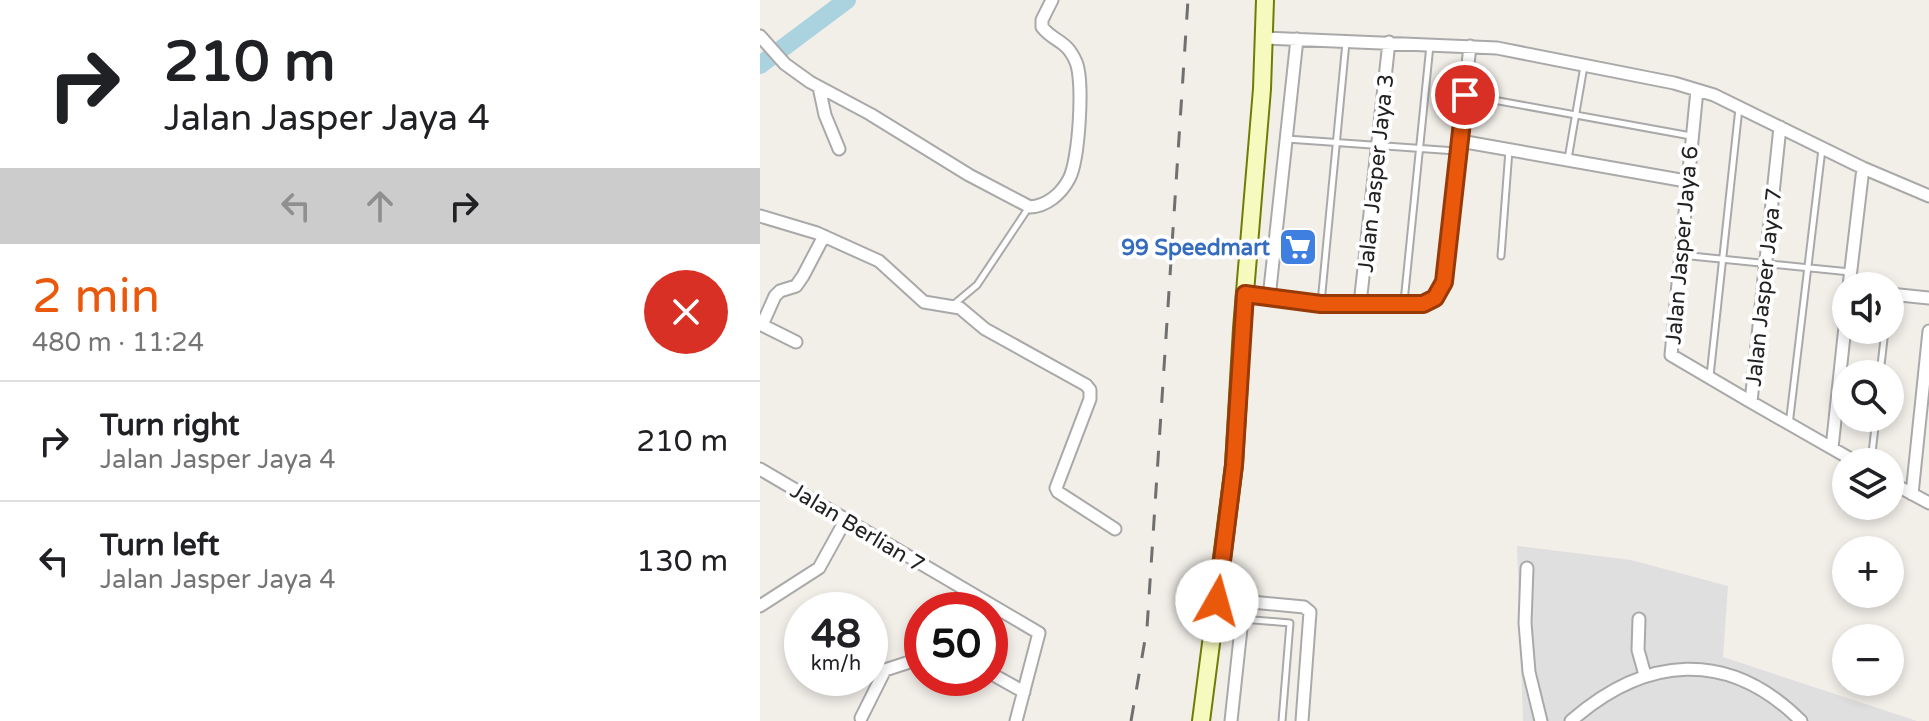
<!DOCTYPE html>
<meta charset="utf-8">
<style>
body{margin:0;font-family:"Varela Round",sans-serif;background:#f6f6f6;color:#202124;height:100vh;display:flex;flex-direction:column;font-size:30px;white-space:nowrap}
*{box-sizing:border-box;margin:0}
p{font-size:26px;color:#757577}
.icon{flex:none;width:44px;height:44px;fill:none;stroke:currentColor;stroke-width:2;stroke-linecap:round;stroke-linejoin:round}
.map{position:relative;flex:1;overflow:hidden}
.drawer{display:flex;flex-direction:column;background:#fff;width:760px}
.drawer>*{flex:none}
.top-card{background:#fff;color:#202124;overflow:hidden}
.tools{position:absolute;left:1072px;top:272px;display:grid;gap:16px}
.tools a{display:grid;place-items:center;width:72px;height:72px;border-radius:50%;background:#fff;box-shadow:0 4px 12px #0003;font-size:40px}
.speed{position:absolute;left:24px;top:592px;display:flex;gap:16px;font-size:40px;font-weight:700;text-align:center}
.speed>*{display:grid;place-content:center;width:104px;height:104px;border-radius:50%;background:#fff;box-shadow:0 4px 12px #0003;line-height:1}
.speed small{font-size:20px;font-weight:400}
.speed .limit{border:12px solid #d22;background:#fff;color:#111}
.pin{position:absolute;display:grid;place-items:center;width:68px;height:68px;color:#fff;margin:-34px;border:4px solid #fff;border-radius:50%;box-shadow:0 2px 8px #0007}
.me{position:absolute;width:88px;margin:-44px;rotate:7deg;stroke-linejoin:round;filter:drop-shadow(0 0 6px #0008)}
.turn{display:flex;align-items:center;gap:28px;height:168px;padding:0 32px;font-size:36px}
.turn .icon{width:104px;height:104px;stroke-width:2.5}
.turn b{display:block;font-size:56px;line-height:68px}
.lanes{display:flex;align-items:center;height:76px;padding:0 32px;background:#0003;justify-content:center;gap:40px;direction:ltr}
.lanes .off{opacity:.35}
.round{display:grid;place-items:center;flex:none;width:84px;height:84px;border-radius:42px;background:#f6f6f6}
.overview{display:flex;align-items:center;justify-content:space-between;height:136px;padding:0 32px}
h1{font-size:48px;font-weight:600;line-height:60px;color:#ea580c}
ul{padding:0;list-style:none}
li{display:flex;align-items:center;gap:24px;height:120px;padding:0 32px;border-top:2px solid #e0e0e0}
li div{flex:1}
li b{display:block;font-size:30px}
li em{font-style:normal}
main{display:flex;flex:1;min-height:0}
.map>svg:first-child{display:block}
</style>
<main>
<section class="drawer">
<div class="top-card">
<div class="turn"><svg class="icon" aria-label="right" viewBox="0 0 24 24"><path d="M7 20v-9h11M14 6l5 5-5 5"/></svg><div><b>210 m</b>Jalan Jasper Jaya 4</div></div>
<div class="lanes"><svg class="icon off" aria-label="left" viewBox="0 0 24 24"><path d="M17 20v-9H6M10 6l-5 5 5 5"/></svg><svg class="icon off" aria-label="ahead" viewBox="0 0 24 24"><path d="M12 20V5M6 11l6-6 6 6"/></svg><svg class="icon" aria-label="right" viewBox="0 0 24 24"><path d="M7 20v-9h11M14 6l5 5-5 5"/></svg></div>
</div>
<div class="overview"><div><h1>2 min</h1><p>480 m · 11:24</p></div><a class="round" style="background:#d93025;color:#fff"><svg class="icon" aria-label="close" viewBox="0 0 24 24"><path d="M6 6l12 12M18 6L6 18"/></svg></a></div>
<ul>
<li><svg class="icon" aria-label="right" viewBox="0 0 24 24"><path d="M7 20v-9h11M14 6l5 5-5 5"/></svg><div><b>Turn right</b><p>Jalan Jasper Jaya 4</p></div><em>210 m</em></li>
<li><svg class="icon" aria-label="left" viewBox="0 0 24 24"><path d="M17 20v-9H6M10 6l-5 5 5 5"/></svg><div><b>Turn left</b><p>Jalan Jasper Jaya 4</p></div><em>130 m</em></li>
</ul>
</section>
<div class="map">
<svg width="1169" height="721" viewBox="0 0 1169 721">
<rect width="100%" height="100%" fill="#f2efe9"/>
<path fill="#e0dfdf" d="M757,546l114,14 97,26 -5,71 194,64h-394z"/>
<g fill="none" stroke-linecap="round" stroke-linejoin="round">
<path stroke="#aad3df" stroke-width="18" d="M0,65l87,-65"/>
<defs>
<path id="lane" d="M706,95l225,41
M527,139l169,12
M808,159l16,-93
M921,255l169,17
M741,256l8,-106
M644,302l26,-257
M561,303l25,-261
M193,305l24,-20 52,-78
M1120,374l5,-44
M950,376l29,-268
M1029,425l33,-276
M1111,462l5,-44
M482,619l48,4 -8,98"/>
<path id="street" d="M0,36l25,28 25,18 60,32 99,61 61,32c17,-1 31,-13 39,-28 10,-18 15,-98 7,-117 -10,-23 -21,-19 -34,-35v-7l10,-20
M505,38l232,10 177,35 40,12 149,73 66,28
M59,87l6,28 14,34
M937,90l-26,265 80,47
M1020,127l-29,275 105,60
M700,141l226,40
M0,216l57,17 62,28 45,41 36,6 25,21 101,56 4,5v9l-34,89 2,4 57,37
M1089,286l14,-118
M485,294l76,10h102l12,-6 9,-16 26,-236
M1130,294l39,4
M509,298l28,-259
M600,304l29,-262
M0,324l36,18
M2,325l13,-29 5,-5 16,-5 7,-10 21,-40
M1072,448l14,-131
M0,469l279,164 -23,88
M1130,482l39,21
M1152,494l17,-163
M767,568l-2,55 4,49 12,49
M0,606l59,-38 27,-49
M879,619l-1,31 7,25
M230,673l34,19
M101,718l24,-48 37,-12
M471,721l12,-111 8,-8 53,5 6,5 -8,109
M811,721c74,-65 157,-73 230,0"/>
<path id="secondary" d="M441,721l33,-256 8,-137 20,-239 3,-89"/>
</defs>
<use href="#lane" stroke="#a9a9a9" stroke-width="9"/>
<use href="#street" stroke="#a9a9a9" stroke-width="15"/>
<use href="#secondary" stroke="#707d05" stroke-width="20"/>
<use href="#lane" stroke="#fff" stroke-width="5"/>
<use href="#street" stroke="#fff" stroke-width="11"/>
<use href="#secondary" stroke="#f7fabf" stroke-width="16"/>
<path stroke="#707070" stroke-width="3" stroke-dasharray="16 16" stroke-linecap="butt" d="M371,721l16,-93 41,-628"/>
</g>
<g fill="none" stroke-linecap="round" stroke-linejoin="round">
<defs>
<path id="route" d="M457,601l17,-136 11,-171 76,10h102l12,-6 9,-16 21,-187"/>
</defs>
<use href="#route" stroke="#983908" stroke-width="20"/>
<use href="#route" stroke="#ea580c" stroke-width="14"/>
</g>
<defs>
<symbol id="supermarket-square" viewBox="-11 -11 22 22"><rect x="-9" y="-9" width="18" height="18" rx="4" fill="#3f7fe0" stroke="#fff"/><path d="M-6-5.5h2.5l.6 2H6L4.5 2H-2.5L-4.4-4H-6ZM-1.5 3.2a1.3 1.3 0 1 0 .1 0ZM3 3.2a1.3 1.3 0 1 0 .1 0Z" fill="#fff"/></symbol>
</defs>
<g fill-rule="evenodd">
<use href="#supermarket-square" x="516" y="225" width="44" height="44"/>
</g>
<g text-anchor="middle" stroke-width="8" stroke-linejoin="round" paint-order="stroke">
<g font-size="22" fill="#222" stroke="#fff">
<text transform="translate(615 173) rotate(-84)" y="8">Jalan Jasper Jaya 3</text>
<text transform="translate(921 245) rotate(-85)" y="8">Jalan Jasper Jaya 6</text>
<text transform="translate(1003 287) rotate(-84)" y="8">Jalan Jasper Jaya 7</text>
<text transform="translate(98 527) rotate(31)" y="8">Jalan Berlian 7</text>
</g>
<g font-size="22" font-weight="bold" fill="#366cbe" stroke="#fff" text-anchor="end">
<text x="510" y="255">99 Speedmart</text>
</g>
</g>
</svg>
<div class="tools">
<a><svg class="icon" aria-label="sound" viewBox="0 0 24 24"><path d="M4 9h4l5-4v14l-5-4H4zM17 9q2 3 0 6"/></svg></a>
<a><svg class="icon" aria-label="search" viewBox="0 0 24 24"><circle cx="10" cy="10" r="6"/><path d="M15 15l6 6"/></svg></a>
<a><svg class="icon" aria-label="layers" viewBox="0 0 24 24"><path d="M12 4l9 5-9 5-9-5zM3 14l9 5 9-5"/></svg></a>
<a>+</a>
<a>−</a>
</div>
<div class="speed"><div>48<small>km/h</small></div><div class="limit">50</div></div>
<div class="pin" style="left:705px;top:95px;background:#d93025"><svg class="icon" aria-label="arrive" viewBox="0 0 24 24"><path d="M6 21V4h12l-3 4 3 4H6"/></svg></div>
<svg class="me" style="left:457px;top:601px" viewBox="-20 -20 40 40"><circle r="19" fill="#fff"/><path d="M0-13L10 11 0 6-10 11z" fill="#ea580c"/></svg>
</div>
</main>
